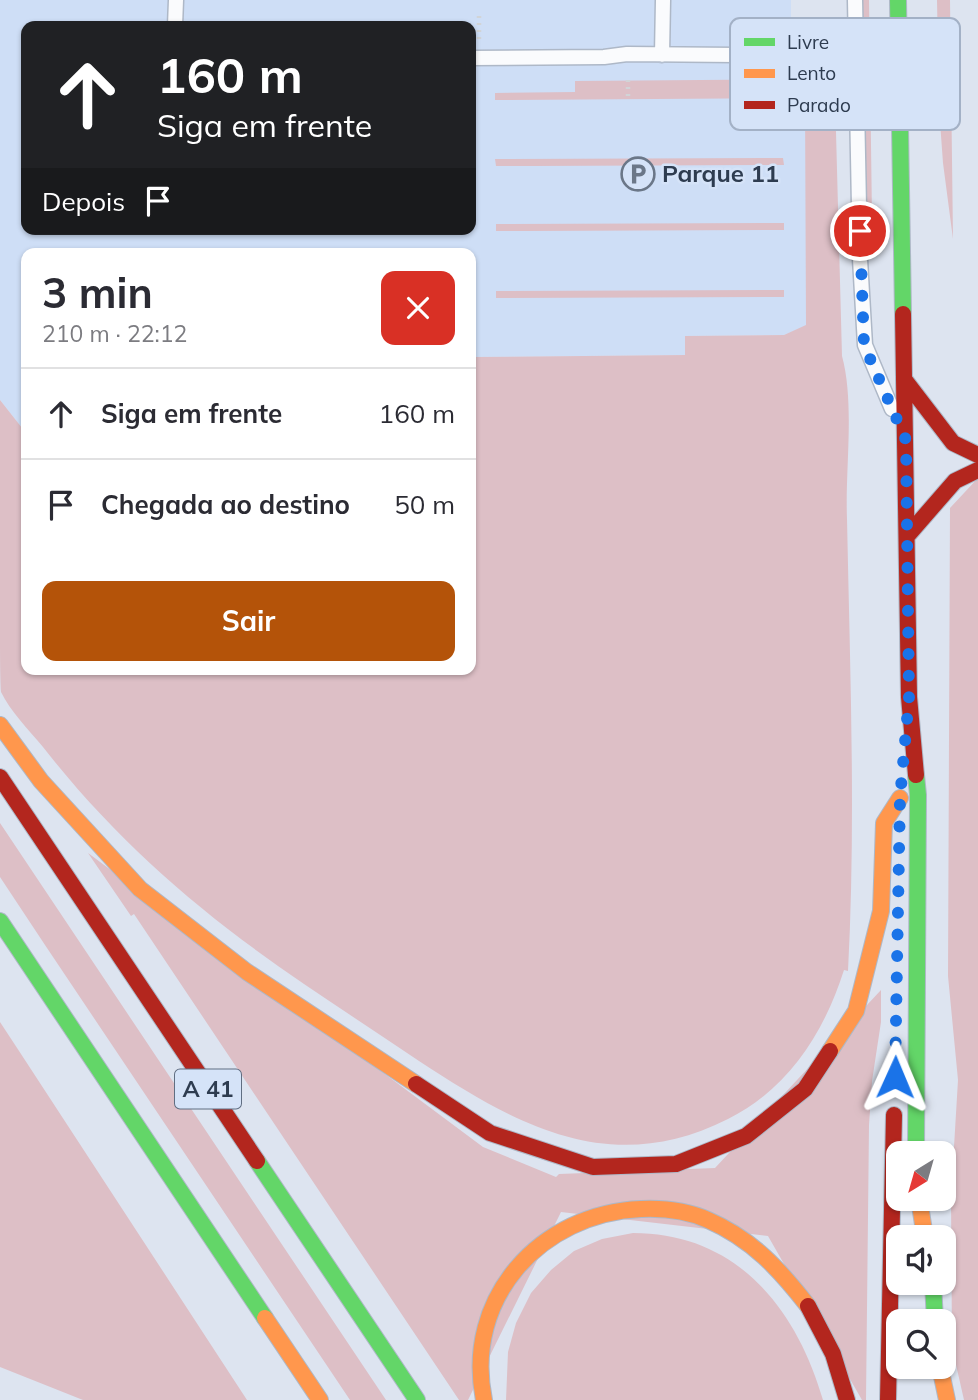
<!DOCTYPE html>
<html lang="pt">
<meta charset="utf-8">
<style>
body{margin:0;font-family:Mulish,sans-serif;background:#f7f7f7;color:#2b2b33;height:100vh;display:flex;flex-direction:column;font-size:26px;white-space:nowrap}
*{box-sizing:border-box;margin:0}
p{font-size:23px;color:#7c7c81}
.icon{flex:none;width:38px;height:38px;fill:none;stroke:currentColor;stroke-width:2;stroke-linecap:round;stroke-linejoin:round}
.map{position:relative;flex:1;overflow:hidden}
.sheet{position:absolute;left:21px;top:248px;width:455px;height:427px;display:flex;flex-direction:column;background:#fff;border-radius:14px;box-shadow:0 2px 5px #0004}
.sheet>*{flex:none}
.top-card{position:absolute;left:21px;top:21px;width:455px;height:214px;border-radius:14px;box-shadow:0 2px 5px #0004;background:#202124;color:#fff;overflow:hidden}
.needle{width:46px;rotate:217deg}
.fabs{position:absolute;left:886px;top:1141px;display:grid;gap:14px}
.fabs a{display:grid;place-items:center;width:70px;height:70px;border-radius:14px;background:#fff;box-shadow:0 2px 5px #0004;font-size:35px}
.pin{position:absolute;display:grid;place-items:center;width:60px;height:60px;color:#fff;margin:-30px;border:4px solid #fff;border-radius:50%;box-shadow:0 2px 7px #0007}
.me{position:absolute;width:77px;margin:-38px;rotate:1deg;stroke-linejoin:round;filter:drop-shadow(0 0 5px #0008)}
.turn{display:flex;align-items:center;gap:24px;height:147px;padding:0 21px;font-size:32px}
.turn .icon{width:91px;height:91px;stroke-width:2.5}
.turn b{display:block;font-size:49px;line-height:60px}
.then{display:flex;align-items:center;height:66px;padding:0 21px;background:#0003;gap:14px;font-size:26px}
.round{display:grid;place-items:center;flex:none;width:74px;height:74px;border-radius:14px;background:#f7f7f7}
.headline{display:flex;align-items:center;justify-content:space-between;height:119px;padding:0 21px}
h1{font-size:42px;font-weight:700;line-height:52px}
.primary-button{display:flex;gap:14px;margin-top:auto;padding:14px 21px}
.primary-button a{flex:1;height:80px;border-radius:14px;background:#b45309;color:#fff;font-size:28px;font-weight:700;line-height:80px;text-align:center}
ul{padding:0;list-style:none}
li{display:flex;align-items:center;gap:21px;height:91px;padding:0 21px;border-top:2px solid #e1e1e2}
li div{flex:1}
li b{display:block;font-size:26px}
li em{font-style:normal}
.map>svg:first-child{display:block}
</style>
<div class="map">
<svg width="978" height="1400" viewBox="0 0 978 1400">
<rect width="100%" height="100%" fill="#dde4f0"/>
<path fill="#cedef6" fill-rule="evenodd" d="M0,0h791v79l28,2 10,6 6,8 -29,231 -22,9 -99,1v19l-214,2v-103h-445v179l-26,-33zM26,26h445v203h-445z"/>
<path fill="#ddbfc6" d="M861,0h8l3,217 -3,4 -3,-1z
M937,0h13l3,239 -10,-76 -4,-55z
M810,79l19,8 6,8 7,261c13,48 3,112 5,163 3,151 9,301 1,452l-4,-1c-20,63 -56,119 -116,149 -117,59 -210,7 -309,-58 -38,-26 -77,-51 -115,-77 -100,-68 -186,-141 -261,-237 -14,-17 -33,-36 -42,-55 -1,-12 -1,-54 -1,-69 0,-74 0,-148 0,-223l26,33v237h445v-313l214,-2v-19l99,-1 22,-10 -1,-227 -310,2v-7l80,-1v-11z
M783,158l1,7 -249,1h-39l-1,-7z
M784,223v7h-10l-248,1h-30v-7z
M189,229h276v3l-276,2z
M774,290h10v7l-288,1v-7z
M978,478v922h-14l-12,-53 -1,-150 7,-117 -10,-104 2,-468z
M0,823l386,577h-36l-305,-455 -45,-68z
M88,853l395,294 73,30 3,-3 156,-6 166,-178v32l-9,59 -3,44 -3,275h-4l-94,-164 -207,-24 -93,188h-9l-325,-486 -3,2z
M0,1022l21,32 226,346h-164l-83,-33z
M633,1233c103,0 163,74 190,167h-317l2,-48 8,-29 15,-30 20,-23 23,-19 28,-12z"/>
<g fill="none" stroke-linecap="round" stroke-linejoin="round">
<defs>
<path id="lane" d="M855,0l5,259 5,86 27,64
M175,26l1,-26
M662,55l1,-55
M471,58l133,-1 23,-3 229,2"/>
<path id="fast" d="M898,0l5,314
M0,921l265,397
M916,1153l2,-358 -2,-20
M257,1161l160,239
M933,1283l2,38"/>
<path id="slow" d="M0,725l41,56 99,108 107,83 169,112
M830,1051l26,-40 25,-100 3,-88 16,-25
M919,1199l6,38
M265,1318l55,82
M940,1367l7,33
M484,1400c-21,-102 57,-187 157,-191 22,-1 47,2 67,11 44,19 72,50 100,86"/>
<path id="jam" d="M903,314l6,383 7,78
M904,379l49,64 25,12
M908,535l47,-54 23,-11
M0,777l257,384
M416,1084l74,49 103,34 83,-3 70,-28 59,-47 25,-38
M808,1306l25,48 14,46
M888,1400l6,-285"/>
</defs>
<use href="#lane" stroke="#aeb8c7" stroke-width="17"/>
<use href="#fast" stroke="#aeb8c7" stroke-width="18"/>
<use href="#slow" stroke="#aeb8c7" stroke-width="18"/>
<use href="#jam" stroke="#aeb8c7" stroke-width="18"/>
<path stroke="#d1d4d7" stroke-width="4.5" stroke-dasharray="2 5" stroke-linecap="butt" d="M479,39v-28
M628,80v19"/>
<use href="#lane" stroke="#fafbfd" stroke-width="14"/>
<use href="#fast" stroke="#63d668" stroke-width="16"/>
<use href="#slow" stroke="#ff974d" stroke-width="16"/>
<use href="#jam" stroke="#b3261e" stroke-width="16"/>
</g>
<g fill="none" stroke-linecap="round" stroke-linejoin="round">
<path stroke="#1a73e8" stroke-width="12" stroke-dasharray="0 21.6" d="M860,231l4,114 42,95 3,257 -9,101 -5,279"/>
</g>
<defs>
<symbol id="parking-ring" viewBox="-11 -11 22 22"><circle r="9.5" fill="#d5e3f8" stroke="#6b7788" stroke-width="1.5"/><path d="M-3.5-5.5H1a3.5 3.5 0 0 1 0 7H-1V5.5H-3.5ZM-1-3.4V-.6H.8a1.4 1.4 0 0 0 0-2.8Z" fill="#6b7788"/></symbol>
</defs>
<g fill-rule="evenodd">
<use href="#parking-ring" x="619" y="155" width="38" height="38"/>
</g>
<g text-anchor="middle" stroke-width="5" stroke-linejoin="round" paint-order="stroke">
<rect fill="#d5e3f8" stroke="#606e82" stroke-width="2" x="175" y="1069.5" width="66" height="39" rx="5"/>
<g font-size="23" font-weight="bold" fill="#2e3c50">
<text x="208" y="1097">A 41</text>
</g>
<g font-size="24" font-weight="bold" fill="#2e3c50" stroke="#d5e3f8" text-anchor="start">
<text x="662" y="182">Parque 11</text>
</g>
</g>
<rect x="730" y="18" width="230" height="112" rx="10" fill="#d5e3f8" stroke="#a3b1c6" stroke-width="2"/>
<rect x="744" y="38" width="31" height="8" fill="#63d668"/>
<rect x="744" y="69" width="31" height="9" fill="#ff974d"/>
<rect x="744" y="101" width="31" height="8" fill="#b3261e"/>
<g font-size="19" fill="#2e3c50">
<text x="787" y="49">Livre</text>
<text x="787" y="80">Lento</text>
<text x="787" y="112">Parado</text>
</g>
</svg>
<div class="fabs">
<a><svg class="needle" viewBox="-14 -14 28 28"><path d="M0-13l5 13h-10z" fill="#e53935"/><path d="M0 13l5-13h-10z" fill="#7c7c81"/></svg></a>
<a><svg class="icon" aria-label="sound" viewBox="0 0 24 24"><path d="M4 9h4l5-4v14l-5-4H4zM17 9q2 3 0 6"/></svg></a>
<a><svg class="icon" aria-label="search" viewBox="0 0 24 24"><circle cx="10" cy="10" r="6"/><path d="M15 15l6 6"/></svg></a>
</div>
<div class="pin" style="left:860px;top:231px;background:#d93025"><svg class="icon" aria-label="arrive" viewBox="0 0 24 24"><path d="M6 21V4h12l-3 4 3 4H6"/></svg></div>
<svg class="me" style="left:895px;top:1077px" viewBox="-20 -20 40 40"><path d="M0-17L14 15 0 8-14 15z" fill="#1a73e8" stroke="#fff" stroke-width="4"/></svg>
<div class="top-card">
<div class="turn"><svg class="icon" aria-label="ahead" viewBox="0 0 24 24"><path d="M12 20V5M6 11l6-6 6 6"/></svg><div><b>160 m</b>Siga em frente</div></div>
<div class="then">Depois<svg class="icon" aria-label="arrive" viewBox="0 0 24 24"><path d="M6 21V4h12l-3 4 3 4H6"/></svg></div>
</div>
<section class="sheet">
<div class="headline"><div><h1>3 min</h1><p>210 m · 22:12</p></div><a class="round" style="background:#d93025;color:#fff"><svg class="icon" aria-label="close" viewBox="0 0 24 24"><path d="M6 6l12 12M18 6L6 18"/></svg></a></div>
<ul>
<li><svg class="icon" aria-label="ahead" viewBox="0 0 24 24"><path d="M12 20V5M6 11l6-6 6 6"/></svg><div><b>Siga em frente</b></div><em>160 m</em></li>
<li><svg class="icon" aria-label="arrive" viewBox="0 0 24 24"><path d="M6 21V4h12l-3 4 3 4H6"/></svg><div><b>Chegada ao destino</b></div><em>50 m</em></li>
</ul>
<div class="primary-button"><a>Sair</a></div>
</section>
</div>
